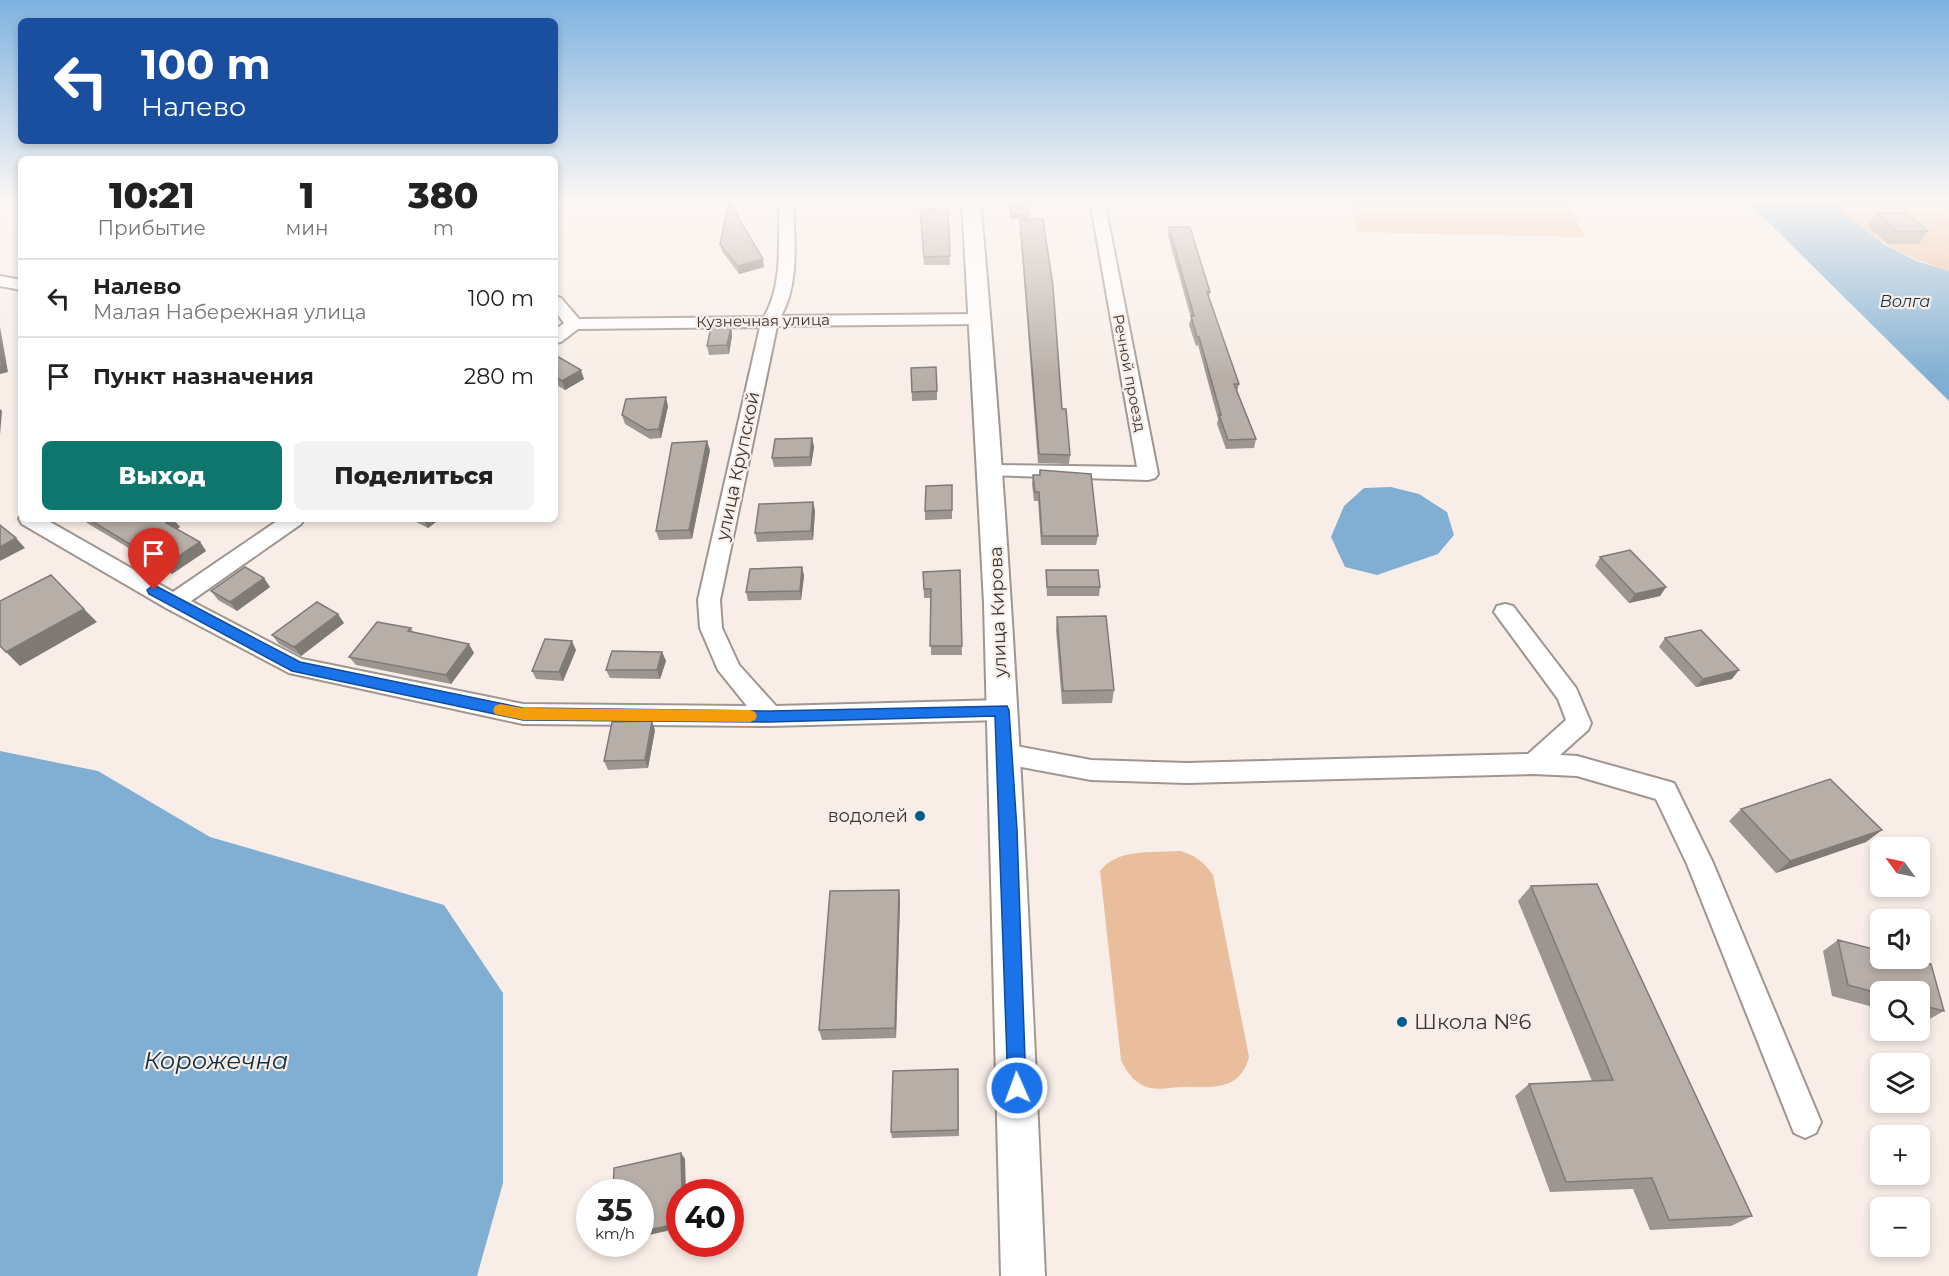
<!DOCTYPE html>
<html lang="ru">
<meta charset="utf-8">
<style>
body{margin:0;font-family:Montserrat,sans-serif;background:#f2f2f2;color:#222;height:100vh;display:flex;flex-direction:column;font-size:22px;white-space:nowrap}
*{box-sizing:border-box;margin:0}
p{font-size:20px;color:#767676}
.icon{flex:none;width:33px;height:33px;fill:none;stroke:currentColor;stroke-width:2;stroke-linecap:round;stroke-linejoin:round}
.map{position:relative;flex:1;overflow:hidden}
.details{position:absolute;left:18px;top:156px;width:540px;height:366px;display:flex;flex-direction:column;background:#fff;border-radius:9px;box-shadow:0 3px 9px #0003}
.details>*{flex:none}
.hud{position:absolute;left:18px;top:18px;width:540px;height:126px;border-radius:9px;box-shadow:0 3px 9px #0003;background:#1a4fa0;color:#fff;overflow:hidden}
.needle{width:39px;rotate:303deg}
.controls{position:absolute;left:1870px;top:837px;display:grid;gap:12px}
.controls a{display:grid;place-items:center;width:60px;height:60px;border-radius:9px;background:#fff;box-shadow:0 3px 9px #0003;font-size:30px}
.speed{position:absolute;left:576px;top:1179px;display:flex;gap:12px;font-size:30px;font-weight:700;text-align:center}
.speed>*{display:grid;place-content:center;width:78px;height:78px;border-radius:50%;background:#fff;box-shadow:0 3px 9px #0003;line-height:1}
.speed small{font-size:15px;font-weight:400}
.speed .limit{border:9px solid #d22;background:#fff;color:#111}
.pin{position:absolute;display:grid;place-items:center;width:51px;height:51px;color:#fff;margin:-62px -26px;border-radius:50% 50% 50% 0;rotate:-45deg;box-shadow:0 0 6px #0007}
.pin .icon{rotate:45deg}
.me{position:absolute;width:66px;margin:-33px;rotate:358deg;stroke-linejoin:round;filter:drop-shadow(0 0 4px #0008)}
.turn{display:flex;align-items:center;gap:21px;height:126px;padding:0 24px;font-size:27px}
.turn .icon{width:78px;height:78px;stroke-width:2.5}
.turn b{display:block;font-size:42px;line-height:51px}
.eta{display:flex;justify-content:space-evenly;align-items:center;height:102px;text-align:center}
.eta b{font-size:36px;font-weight:800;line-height:42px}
.cta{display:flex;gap:12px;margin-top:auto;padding:12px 24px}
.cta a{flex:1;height:69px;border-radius:9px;background:#0f766e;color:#fff;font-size:24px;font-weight:800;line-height:69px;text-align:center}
.cta a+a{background:#f2f2f2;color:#222}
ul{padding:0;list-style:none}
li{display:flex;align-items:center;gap:18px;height:78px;padding:0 24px;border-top:2px solid #e0e0e0}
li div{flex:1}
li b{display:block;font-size:22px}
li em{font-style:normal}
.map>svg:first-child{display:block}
</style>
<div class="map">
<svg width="1949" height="1276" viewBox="0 0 1949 1276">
<rect width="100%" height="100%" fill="#f8eee7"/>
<path fill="#eabd9c" d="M1351,200h216l18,37 -228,-5z
M1827,200h122v71c-51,-15 -81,-36 -122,-71z
M1180,851c15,4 24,11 33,24l36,182c-9,34 -36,30 -65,30 -11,0 -23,3 -34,1 -14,-3 -24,-16 -29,-28l-21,-189c18,-23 52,-18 80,-20z"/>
<path fill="#80afd3" d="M1746,200h81l58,45 31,16 33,10v130z
M1391,487l28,7 28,18 7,23 -16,19 -61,21 -32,-8 -14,-30 13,-31 20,-18z
M0,751l98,20 112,66 234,68 59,88v190l-26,93h-477z"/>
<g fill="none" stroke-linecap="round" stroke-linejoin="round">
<defs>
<path id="minor" d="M779,200h14c1,38 7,83 -12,116l200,-2 8,5 -8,5 -204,2 -57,274 2,28 17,37 37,41 226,-6 8,3 4,7 -4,7 -8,3 -232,6 -247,-2 -234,-51 -123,-65 -144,-84 -3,-5 2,-4v4h24l128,73 107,-73h24l-3,5 -110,77 111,58 221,45 224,2 -29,-36 -18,-42 -2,-28 62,-273 -182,2 -17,13 -6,1v-13l9,-7 -9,-12v-15l6,2 18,21 185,-2c20,-34 14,-79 15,-117z
M1090,200h14l54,274 -3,4 -7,2 -163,-5 -3,-4 3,-4 7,-2 145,2z
M0,276l21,4v10l-21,-4z
M1505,604l8,2 63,82 15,35 -3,7 -28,25 17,1 97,27 39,80 108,259 -5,11 -11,5 -11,-5 -107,-269 -31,-65 -79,-23 -44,-2 -346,9 -96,-3 -86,-16 -9,-3 -3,-7 3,-7 9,-3 86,16 96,3 341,-9 38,-34 -8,-21 -64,-87 3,-6z"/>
<path id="tertiary" d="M962,200h18c33,358 49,717 65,1076h-44l-17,-673z"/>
</defs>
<use href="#minor" stroke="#9f9690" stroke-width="4"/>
<use href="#tertiary" stroke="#9f9690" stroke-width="4"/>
<use href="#minor" fill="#fff" fill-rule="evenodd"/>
<use href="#tertiary" fill="#fff" fill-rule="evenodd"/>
</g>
<path fill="#9d9690" d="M1009,200h18l2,19h-19z
M948,210l2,55h-26l-4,-54z
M1876,213l52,18 -9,13h-31l-20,-18z
M1020,220l42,189 8,46 -1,9 -31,-1 -18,-235z
M1169,227l41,65 -1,6 30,86 -2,8 19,47 -2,9 -28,1 -9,-25 1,-5 -20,-74 -2,1 -7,-21 2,-7 -23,-82z
M720,244l44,23 -25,7 -17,-23z
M731,327l1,9 -3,18 -20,1 -2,-9z
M555,355l29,24 -19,11 -10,-6z
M911,368l26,23v9l-25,1z
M668,406l-7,32 -11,1 -25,-15 -3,-9z
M812,438l2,9 -3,19 -37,1 -2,-9z
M710,450l-18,89 -33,1 -3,-9z
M1040,470l58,66 -2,9h-55l-3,-44h-4l-2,-17 1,-9h6z
M952,485v34l-27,1v-9z
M813,502l2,9 -2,29 -56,2 -2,-9z
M84,519h89l7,8 -3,2 23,13 6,9 -34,23 -85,-51z
M410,519h30l-12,9z
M1600,557l66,30 -6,9 -31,7 -34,-37z
M802,567l2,9 -3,24 -53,1 -2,-9z
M960,570l2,85h-31v-57h-7l-1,-26z
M1046,570l54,17 -1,9h-52l-1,-17z
M270,587l-33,24 -19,-11 -7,-9z
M1057,617l57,73 -2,13 -50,1 -6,-74z
M344,623l-43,33 -22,-12 -7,-9z
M411,628l2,4 61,21 -23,31 -95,-19 -7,-8z
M1665,638l67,41 -36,8 -37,-40z
M576,650l-13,31 -27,-2 -4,-8z
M662,652l4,9 -6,18 -50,-1 -4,-8z
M655,730l-7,38 -40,2 -4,-9z
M1741,809l141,21 -16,12 -90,31 -47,-52z
M1531,886l221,330 -21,10 -81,4 -17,-41 -83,3 -35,-96 14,-12 63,-3 -74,-180z
M899,890l1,11 -4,137 -74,2 -3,-10z
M1838,940l43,11v7h28l22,6 13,47 -18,10 -6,-1v-28h-39v17l-49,-13 -9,-45z
M958,1069l1,67 -67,2 -1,-6z"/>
<path fill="#807a75" d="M763,259l1,8 -25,7 -1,-8z
M0,327l8,45 -8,2z
M731,327l1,9 -3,18 -2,-9z
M581,370l3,9 -19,11 -3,-9z
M666,397l2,9 -7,32 -2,-9z
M0,409l2,2 -2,24z
M812,438l2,9 -3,19 -1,-9z
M707,441l3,9 -18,89 -3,-9z
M813,502l2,9 -2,29 -2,-9z
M171,519h2l7,8 -7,5 -7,-9z
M423,519h17l-12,9z
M16,538l9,10 -25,13v-14z
M200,542l6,9 -34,23 -7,-9z
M802,567l2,9 -3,24 -1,-9z
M264,578l6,9 -33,24 -7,-9z
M1666,587l-6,9 -31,7 6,-9z
M84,609l13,13 -77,44 -14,-14z
M338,614l6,9 -43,33 -7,-9z
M572,641l4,9 -13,31 -4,-9z
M469,644l5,9 -23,31 -5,-9z
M662,652l4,9 -6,18 -3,-9z
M1739,670l-7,9 -36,8 7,-8z
M652,721l3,9 -7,38 -3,-8z
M1882,830l-16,12 -90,31 14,-12z
M899,890l1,11 -4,137 -1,-10z
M681,1153l4,6 1,33h-4z
M680,1223v5l-40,9v-5z"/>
<path fill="#b7aea7" stroke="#807a75" stroke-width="1.5" d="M1009,200h18l2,15h-18z
M729,202l34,57 -25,7 -18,-22z
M937,207l1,3h10l2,46 -26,1 -4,-46z
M1876,213h30l22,18h-31z
M1043,219l10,67 9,123h4l4,46 -31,-1 -19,-234z
M1169,227h21l20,65h-3l32,92h-5l22,55 -28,1 -9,-25h2l-22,-78h-2l-6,-21h3z
M711,327h20l-4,18 -20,1z
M0,352l2,13 -2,1z
M555,355l26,15 -19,11 -7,-4z
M936,367l1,24 -25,1 -1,-24z
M666,397l-7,32 -12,1 -25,-15 4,-16z
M812,438l-2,19 -38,1 3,-19z
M707,441l-18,89 -33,1 16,-88z
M1040,470l51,4 7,62h-56l-3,-44h-4l-2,-17h7z
M952,485v25l-27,1 1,-25z
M813,502l-2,29 -56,2 4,-29z
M88,519h83l-5,4 34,19 -35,23z
M0,525l16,13 -16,9z
M1630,550l36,37 -31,7 -35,-37z
M245,567l19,11 -34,24 -19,-11z
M802,567l-2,24 -54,1 4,-23z
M960,570l2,76h-32l1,-57h-7l-1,-17z
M1046,570h52l2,17h-53z
M51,575l33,34 -78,43 -6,-6v-45z
M317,602l21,12 -44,33 -22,-12z
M1106,616l8,74 -51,1 -6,-74z
M377,622l34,6 -3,3 61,13 -23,31 -97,-18z
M1701,630l38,40 -36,9 -38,-41z
M545,639l27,2 -13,31 -27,-1z
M612,651l50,1 -5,18h-51z
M652,721l-7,39 -41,1 8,-39z
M1830,779l52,51 -92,31 -49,-52z
M1597,884l155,332 -83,4 -17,-42 -86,4 -37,-98 84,-4 -82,-194z
M899,890l-4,138 -76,2 11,-139z
M1838,940l43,11v7h28l22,6 13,47 -24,-6v-13h-39v2l-33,-9z
M958,1069v61l-67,2 2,-61z
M681,1153l1,39h-2v31l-40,9v-40h-27l1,-24z"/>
<linearGradient id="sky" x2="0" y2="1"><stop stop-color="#7eb2e0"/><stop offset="0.53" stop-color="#fcf7f4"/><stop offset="1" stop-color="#fcf7f4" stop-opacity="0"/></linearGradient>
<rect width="1949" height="379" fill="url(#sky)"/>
<path fill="#1a73e8" stroke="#114b97" stroke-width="1.5" d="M154,585l146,77 223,46 247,3 237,-5 2,4 8,120 9,258 -2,7 -7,2 -7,-2 -2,-7 -13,-372 -225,6 -247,-2 -231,-49 -143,-77 -2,-4z"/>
<path fill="#f59e0b" d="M500,704l23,4 227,2 5,2 2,4 -2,4 -5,2 -227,-2 -28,-6 -2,-4 2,-4z"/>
<g fill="#005c8d" stroke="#f8eee7" stroke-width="2">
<circle cx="920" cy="816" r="6"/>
<circle cx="1402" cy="1022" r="6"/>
</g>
<g text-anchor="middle" stroke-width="4.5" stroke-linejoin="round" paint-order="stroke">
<g font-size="15" fill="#3a3633" stroke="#f8eee7">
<text transform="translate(763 321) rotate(-1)" y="5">Кузнечная улица</text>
<text transform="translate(1129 373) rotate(79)" y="5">Речной проезд</text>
</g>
<g font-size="16" font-style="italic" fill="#093049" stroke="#f8eee7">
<text x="1905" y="307">Волга</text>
</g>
<g font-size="18" fill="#3a3633" stroke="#f8eee7">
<text transform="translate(738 466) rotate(-78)" y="6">улица Крупской</text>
<text transform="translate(998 612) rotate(-92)" y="6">улица Кирова</text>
</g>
<g font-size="18" fill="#3a3633" stroke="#f8eee7" text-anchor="end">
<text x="908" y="822">водолей</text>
</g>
<g font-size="21" fill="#3a3633" stroke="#f8eee7" text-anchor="start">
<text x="1414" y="1029">Школа №6</text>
</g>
<g font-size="24" font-style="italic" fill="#093049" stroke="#f8eee7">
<text x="216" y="1069">Корожечна</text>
</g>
</g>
</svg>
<div class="controls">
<a><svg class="needle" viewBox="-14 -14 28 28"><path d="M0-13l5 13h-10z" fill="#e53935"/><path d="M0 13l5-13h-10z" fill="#767676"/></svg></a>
<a><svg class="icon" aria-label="sound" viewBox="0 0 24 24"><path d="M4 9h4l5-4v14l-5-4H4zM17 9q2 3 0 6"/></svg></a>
<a><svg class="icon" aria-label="search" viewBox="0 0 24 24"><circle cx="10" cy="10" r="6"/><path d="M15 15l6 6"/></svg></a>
<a><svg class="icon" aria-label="layers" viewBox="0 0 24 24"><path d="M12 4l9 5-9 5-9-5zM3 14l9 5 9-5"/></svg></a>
<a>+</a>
<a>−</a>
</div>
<div class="speed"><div>35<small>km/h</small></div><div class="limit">40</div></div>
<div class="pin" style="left:154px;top:590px;background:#d93025"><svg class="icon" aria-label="arrive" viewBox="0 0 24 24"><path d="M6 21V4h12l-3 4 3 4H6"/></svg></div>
<svg class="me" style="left:1017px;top:1088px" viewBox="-20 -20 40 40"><circle r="17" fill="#1a73e8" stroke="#fff" stroke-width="3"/><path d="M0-11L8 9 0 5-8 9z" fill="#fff"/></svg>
<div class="hud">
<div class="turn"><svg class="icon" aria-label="left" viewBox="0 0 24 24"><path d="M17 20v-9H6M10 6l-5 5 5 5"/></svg><div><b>100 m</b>Налево</div></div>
</div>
<section class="details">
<div class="eta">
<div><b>10:21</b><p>Прибытие</p></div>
<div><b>1</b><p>мин</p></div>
<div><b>380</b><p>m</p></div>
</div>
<ul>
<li><svg class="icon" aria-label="left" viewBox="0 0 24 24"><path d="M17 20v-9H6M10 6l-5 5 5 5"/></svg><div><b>Налево</b><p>Малая Набережная улица</p></div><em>100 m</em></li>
<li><svg class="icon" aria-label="arrive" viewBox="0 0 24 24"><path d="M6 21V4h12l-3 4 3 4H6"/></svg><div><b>Пункт назначения</b></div><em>280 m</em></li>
</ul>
<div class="cta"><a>Выход</a><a>Поделиться</a></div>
</section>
</div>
